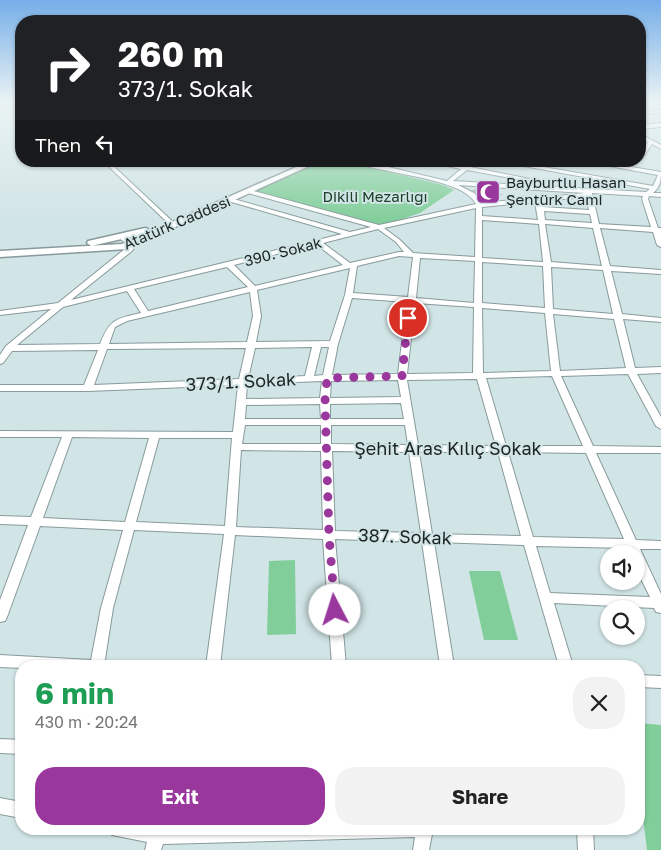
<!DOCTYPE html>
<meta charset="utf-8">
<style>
body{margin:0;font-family:"Golos Text",sans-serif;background:#f2f2f2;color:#222;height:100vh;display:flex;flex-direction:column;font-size:19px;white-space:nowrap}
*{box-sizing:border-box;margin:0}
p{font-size:16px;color:#767676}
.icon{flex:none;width:28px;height:28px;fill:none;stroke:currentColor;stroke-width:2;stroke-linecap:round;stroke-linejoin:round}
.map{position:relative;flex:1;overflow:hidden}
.drawer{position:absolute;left:15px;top:660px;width:630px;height:175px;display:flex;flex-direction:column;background:#fff;border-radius:20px;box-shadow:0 1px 4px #0004}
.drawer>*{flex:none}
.hud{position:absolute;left:15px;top:15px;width:631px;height:152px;border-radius:20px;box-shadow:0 1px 4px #0004;background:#202124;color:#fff;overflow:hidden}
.controls{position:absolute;left:600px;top:545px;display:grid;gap:10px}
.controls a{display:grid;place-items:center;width:45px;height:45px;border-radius:50%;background:#fff;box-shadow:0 1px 4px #0004;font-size:25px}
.pin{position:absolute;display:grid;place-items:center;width:42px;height:42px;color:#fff;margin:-21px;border:2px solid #fff;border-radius:50%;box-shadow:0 1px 5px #0007}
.me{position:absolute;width:55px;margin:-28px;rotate:355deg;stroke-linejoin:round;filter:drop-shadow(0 0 4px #0008)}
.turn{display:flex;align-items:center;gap:18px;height:105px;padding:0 20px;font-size:22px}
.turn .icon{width:65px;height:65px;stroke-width:2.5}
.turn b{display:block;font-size:35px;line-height:42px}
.then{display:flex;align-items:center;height:48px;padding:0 20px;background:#0003;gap:10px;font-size:19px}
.round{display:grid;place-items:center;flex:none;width:52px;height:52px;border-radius:20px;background:#f2f2f2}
.overview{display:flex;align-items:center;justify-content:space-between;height:85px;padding:0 20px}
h1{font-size:30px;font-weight:700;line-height:38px;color:#1e9e55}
.cta{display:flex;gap:10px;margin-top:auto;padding:10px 20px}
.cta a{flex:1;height:58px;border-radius:20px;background:#99379d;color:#fff;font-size:20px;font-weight:700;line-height:58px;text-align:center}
.cta a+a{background:#f2f2f2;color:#222}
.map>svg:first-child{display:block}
</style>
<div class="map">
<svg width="661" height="850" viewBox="0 0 661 850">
<rect width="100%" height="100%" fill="#d1e4e6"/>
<path fill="#81ce9a" d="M320,161h24l99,24 11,5 -34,23 -41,14 -127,-34z
M295,560l1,74 -29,1 2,-74z
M469,571h31l18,69h-34z
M639,723l22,2v125h-14l-8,-65z"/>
<path fill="#acbbc3" d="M480,188l12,1 11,6 -18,2 -5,-1 -8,-6z"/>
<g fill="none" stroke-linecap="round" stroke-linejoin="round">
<defs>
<path id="minor" d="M661,110v2l-21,3v-2z
M661,123v4l-21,2v-4z
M640,134l21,11v4l-9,-5 -10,15 -2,1v-6l8,-12 -8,-4z
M103,161h5l64,60v2h-4z
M352,161h11l84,20 14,-12 -36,-8h14l25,5 5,-5h7l-6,6 60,12 -3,2 -60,-11 -14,11 193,11 4,-3 -155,-28h14l144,25 5,-11 -76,-14h15l64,11c0,9 -1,15 -8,21h8v4l-12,-1 -1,3 10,29h3v19l-4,-2 -4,-13 -53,-4 10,38 51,4v4l-50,-3 11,43 39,4v4l-38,-3 12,49 26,-1v6l-24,1 24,43v12l-5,-3 -28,-52 -67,2 32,70 68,1v6h-65l40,87 25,1v8h-21l21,45v19l-5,-1 -2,-4 -100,-5 19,63h-14l-35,-121 -90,-3 20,124h-14l-18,-124 -87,-3 11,127h-14l-9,-127 -88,-4 -15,131h-14l18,-132 -90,-4 -21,78 -9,58h-83v2l-21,-1v-12l91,5 10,-52 22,-78 -83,-4 -33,91 -2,4 -5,1v-22l28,-75 -28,-1v-8l31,1 31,-80h-62v-6l233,1 5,-47 -150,6h-88v-6h84l14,-35 -86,1 -9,12 -3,1v-9l6,-9 45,-37 -51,6v-4l58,-8 68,-55 2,-3 -10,-8 3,-2 15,9 -4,7 -61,49 271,-66 -114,-33v-2l2,-1 120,34 21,-5 -123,-34v-2l2,-1 129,35 97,-21c-13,-27 -97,-30 -124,-43zM458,185l127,8 -45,5 -3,-2 -3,2 -52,5 -8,-10zM592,193l51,3 -1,3 9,28 -52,-3zM586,197l3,13 -46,-3 -2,-6zM535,202l3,18 -56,-4v-9zM476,208l-1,49 -62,-4 -13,-13 -16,-12zM544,211l46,3 2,9 -47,-3zM482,220l57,4 4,38 -61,-4zM545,224l48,4 9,38 -51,-4zM378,229l18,13 8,10h-5l-49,11 -27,-20zM316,244l27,21 -88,21 -21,-21zM399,256l14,1 -5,40 -55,-4 4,-27zM420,258l55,3 -1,42 -58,-5zM482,262l61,4 2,42 -63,-5zM227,267l21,20 -100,24 -14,-22zM551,267l52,3 10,44 -60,-5zM350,268l-5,27 -15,46 -74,1 5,-26 -4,-26zM127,291l14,22c-26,6 -31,6 -41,31l-83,1 46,-38zM250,292l3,24 -6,26 -138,2 6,-17 12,-6zM352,298l55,4 -9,72 -66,1 6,-31zM415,303l59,4 -1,66 -66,1zM482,308l63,5 6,58 -68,2zM553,314l61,5 12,49 -66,3zM312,347l-7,29 -57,3 7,-31zM321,347h8l-6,28 -9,1zM246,348l-7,31 -145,6 13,-36zM552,376l31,70h-77l-20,-68zM477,379l19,67 -78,-1 -11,-65zM398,380l3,17 -71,1 1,-17zM322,381l-2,17 -74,1 1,-15zM401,403l3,16h-74v-15zM320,404l1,15h-76l1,-14zM245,425h76v19h-79zM331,425h74l3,20 -77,-1zM72,437l77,1 -24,84 -82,-4zM159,438h73l-7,88 -89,-4zM241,450l80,1 2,79 -87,-3zM332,451l77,1 12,81 -86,-2zM419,452h79l23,84 -89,-2zM508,452l78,1 38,86 -91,-2zM536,546l91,2 3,6h6v15l14,28 -100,-4z
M639,675l22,1v12l-22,-1z
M0,739l21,1v14l-21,-1z
M0,798l21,4v16l-21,-4z
M110,829h323l-4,21h-16l2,-13 -252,7 -2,6h-16l2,-8 -35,-7z
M577,829h16l1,21h-16z"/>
<path id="major" d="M310,161h10l-193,88 -127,8v-6l122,-7z
M145,228l3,1v4l-57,13 -4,-3 1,-2z"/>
</defs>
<use href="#minor" stroke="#889a9b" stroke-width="2"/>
<use href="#major" stroke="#889a9b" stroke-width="3"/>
<use href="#minor" fill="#fff" fill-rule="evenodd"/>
<use href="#major" fill="#fff" fill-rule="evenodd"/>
</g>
<linearGradient id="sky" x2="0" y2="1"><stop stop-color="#75aee8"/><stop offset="0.46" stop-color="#eaf3f4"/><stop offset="1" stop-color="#eaf3f4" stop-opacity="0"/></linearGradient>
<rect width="661" height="221" fill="url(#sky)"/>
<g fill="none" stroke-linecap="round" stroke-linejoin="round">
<path stroke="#99379d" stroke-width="9" stroke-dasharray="0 16.2" d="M335,610l-6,-75 -4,-134 2,-23 75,-2 6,-58"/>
</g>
<defs>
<symbol id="mosque-square" viewBox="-11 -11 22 22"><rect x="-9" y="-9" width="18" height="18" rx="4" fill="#99379d" stroke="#d1e4e6"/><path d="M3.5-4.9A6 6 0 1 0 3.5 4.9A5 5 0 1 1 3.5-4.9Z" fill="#fff"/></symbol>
</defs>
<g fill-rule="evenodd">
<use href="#mosque-square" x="474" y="178" width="28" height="28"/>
</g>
<g text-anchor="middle" stroke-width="4" stroke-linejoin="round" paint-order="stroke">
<g font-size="15" fill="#1d2425" stroke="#d1e4e6" text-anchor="start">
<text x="506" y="188">Bayburtlu Hasan<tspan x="506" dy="17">Şentürk Cami</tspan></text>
</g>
<g font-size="15" fill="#1c4029" stroke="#d1e4e6">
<text x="375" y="202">Dikili Mezarlığı</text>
</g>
<g font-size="15" fill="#1d2425" stroke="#d1e4e6">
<text transform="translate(177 223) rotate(-23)" y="5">Atatürk Caddesi</text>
<text transform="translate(283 252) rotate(-14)" y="5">390. Sokak</text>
</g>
<g font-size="18" fill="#1d2425" stroke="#d1e4e6">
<text transform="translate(241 382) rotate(-3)" y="6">373/1. Sokak</text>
<text x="448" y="455">Şehit Aras Kılıç Sokak</text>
<text transform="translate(405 537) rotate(2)" y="6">387. Sokak</text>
</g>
</g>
</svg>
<div class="controls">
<a><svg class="icon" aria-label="sound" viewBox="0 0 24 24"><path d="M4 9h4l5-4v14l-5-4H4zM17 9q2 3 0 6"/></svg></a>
<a><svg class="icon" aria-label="search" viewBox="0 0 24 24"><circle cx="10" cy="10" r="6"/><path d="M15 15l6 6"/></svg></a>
</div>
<div class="pin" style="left:408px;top:318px;background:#d93025"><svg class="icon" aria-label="arrive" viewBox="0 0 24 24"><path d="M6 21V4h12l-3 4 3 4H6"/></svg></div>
<svg class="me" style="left:335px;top:610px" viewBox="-20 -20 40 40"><circle r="19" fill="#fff"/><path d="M0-13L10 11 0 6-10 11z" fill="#99379d"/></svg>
<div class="hud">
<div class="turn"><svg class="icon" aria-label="right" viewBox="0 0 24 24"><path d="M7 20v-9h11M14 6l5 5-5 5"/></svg><div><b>260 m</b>373/1. Sokak</div></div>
<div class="then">Then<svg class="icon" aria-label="left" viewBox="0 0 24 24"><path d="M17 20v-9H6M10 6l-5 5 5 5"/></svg></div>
</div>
<section class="drawer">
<div class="overview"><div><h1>6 min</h1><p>430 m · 20:24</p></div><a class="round"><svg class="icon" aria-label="close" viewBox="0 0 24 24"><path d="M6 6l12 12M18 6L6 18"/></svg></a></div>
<div class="cta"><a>Exit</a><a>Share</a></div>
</section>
</div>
